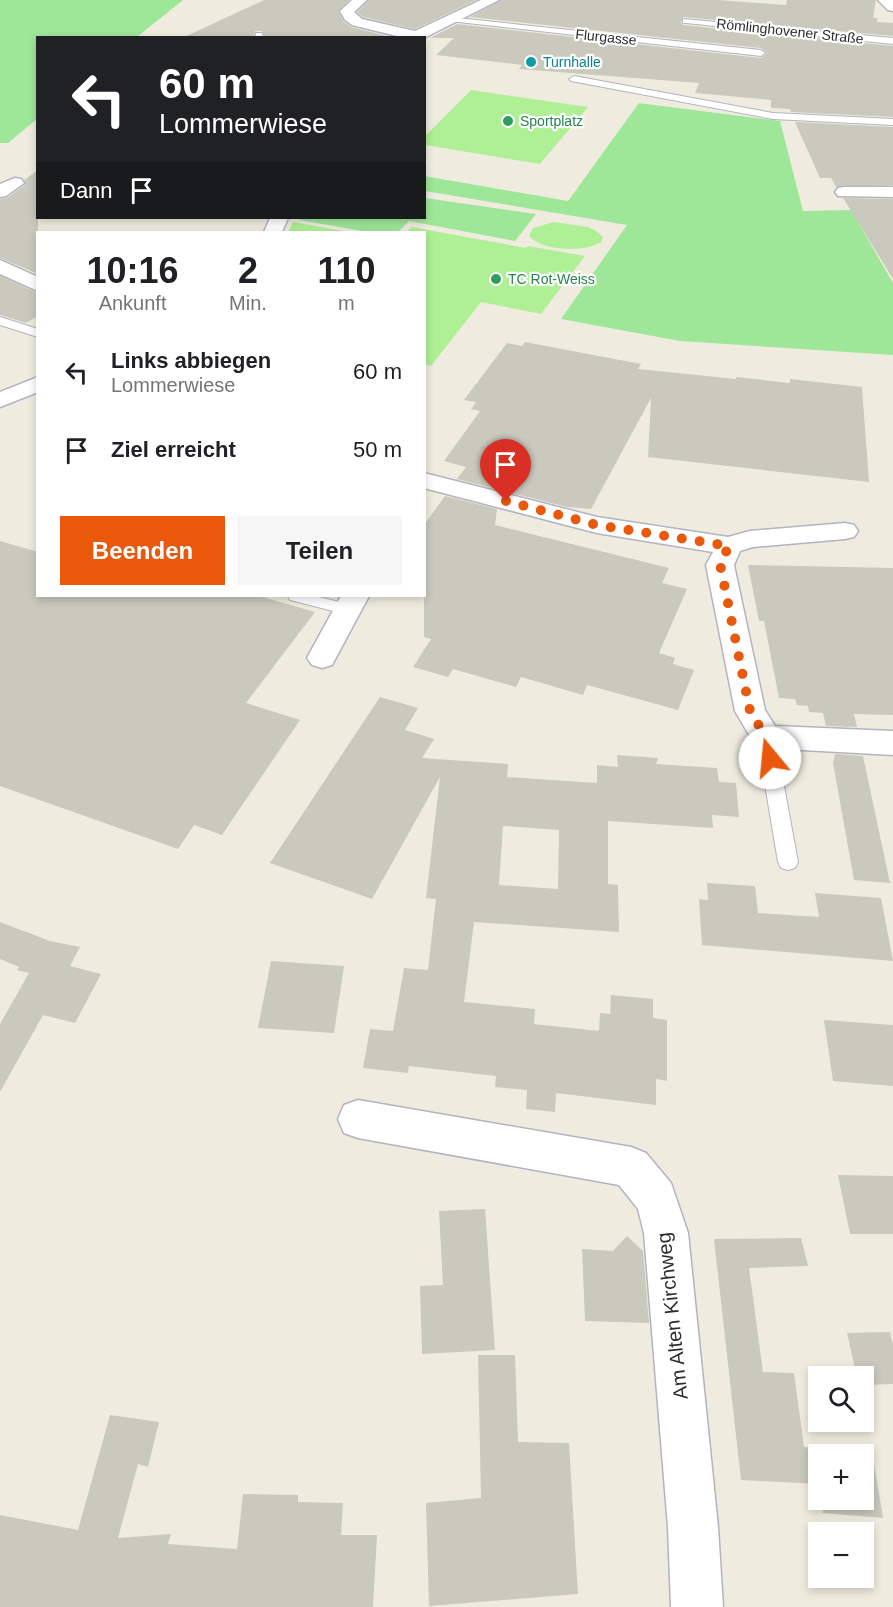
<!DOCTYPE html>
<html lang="de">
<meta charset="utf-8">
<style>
body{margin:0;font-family:Helvetica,sans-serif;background:#f6f6f6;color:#202124;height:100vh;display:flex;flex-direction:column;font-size:22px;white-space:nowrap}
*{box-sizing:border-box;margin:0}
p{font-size:20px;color:#757577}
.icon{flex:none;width:33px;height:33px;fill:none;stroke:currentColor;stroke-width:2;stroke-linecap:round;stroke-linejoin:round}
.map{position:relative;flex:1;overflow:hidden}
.drawer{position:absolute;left:36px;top:231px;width:390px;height:366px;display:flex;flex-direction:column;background:#fff;border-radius:0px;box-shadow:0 3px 9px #0003}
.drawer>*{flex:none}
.hud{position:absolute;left:36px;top:36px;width:390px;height:183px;border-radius:0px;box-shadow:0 3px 9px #0003;background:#202124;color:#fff;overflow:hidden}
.fabs{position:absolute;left:808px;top:1366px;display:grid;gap:12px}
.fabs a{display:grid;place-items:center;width:66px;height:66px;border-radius:0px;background:#fff;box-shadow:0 3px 9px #0003;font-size:30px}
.pin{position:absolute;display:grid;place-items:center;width:51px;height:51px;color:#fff;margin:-62px -26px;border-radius:50% 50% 50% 0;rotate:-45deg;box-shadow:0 0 6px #0007}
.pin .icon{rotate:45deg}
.me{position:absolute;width:66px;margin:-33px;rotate:343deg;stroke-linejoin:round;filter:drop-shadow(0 0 4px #0008)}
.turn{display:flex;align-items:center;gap:21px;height:126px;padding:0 24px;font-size:27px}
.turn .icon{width:78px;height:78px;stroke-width:2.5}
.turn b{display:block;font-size:42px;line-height:51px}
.then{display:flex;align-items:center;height:57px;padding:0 24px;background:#0003;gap:12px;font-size:22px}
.eta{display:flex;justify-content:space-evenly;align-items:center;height:102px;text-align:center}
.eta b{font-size:36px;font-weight:700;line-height:42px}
.cta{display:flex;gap:12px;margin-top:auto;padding:12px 24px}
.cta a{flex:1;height:69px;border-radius:0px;background:#ea580c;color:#fff;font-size:24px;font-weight:700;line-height:69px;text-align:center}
.cta a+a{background:#f6f6f6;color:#202124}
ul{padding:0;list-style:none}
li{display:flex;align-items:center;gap:18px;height:78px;padding:0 24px}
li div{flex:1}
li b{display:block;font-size:22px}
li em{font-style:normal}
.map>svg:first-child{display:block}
</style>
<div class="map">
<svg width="893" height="1607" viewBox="0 0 893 1607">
<rect width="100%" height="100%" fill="#efecdf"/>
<path fill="#9ee799" d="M0,0h183l-46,37 -99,1 -1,81 -29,24h-8z
M639,103l141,18 23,90 48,-1 42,73v72l-213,-14 -119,-22 66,-94 -202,-34 -1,-15 144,25z
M425,198l111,16 -21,27 -106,-20 -11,11h-31l-67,-12v-2h124z"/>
<path fill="#afef95" d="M471,90l117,17 -48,57 -115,-19v-9z
M293,222l56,10h-61z
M554,222l34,5 7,3 8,7 -2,5c-16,11 -59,9 -72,-6l4,-8z
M412,227l114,21 2,-2 57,10 -44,58 -60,-12 -50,64 -6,-2 -1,-132h-18z"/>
<path fill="#cac9be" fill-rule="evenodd" d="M264,0h85l-11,11 6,11 7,5 43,11h-129l-3,-7h-7l-2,7h-71z
M369,0h107l-61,29 -52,-12 -6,-5z
M501,0h217l68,5 1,-5h89l-3,18h4v4l16,1v13l-210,-19 -2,6 2,2 210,21v71l-102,-5 -1,-3 -19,-1v-8l-76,-7 4,-10 -180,-14 3,-4 -86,-10 18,-17h-24l27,-14 304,34 6,-5 -6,-5 -291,-31z
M795,122l98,5v58l-57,2 -5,-9h-11z
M38,170v104l-38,-16v-59l7,-1 18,-13 -1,-5z
M843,198l50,1v80z
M0,276l38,17v23l-12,7 -26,-8z
M525,342l116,22 -3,5 98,10v-2l54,6v-4l72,8 7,95 -221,-25 3,-59 -60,111 -24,-2 -110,-28 9,-12 -22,-6 36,-50 -9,-2 5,-7 -12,-2 43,-57 15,3z
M445,496l52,13 -2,16 174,43 -7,15 25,6 -28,64 16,5 -2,6 21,6 -16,40 -91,-25 -4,10 -62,-18 -5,10 -63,-18 -5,8 -35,-10 18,-28 -7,-2v-112z
M0,541l38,11v44h221l56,16 -69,91 54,17 -78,115 -28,-10 -16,24 -178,-63z
M748,565l145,3v147l-39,-1 3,13 -31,-1 -3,-13 -14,-1 -1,-6 -11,-1 -2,-6 -16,-1 -15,-77h-5z
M380,697l38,11 -13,22 29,9 -12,19 86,6 -1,13 90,6v-18l21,2 -1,-12 41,3 -2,6 61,4 2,14 17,1 3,34 -27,-2 1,13 -105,-7v63l10,1 1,47 -145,-10 -10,80 71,7 -1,15 65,7 1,-18 10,1 1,-19 42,4v19l14,2v61l-11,-2v26l-100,-12 -1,19 -29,-3 1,-19 -32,-3 1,-11 -87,-10 -1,7 -45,-5 7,-39 23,2 11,-63 24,2 8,-71 -10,-1 14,-121 -68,122 -102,-36zM503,826l56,4 -1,59 -59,-4z
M835,754l28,2 27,127 -36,-3 -21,-117z
M707,883l48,3 3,27 61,4 -4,-24 66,5 12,63 -191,-16 -3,-46 9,1z
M0,922l50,19 30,6 -10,19 31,8 -26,49 -32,-8 -43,77v-68l29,-51 -12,-3 2,-3 -19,-8z
M271,961l73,5 -10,67 -76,-5z
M824,1020l69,5v61l-60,-5z
M838,1175l55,1v58h-43z
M485,1209l10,141 -73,4 -2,-68 23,-1 -4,-74z
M627,1236l16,15 6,72 -64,-2 -3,-72 31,2z
M801,1238l7,28 -59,2 14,104 31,1 10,74 68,5 11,66 -60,-5 -1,-13h42v-45h-45v29l-78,-4 -27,-241z
M890,1332l3,13v39l-29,1v-8h-7l-10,-44z
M478,1355h37l3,87 51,1 9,151 -149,12 -3,-103 55,-5z
M110,1415l49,7 -11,45 -10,-3 -20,74 53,-4 -3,10 69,5 6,-55 55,1v7l45,1 -2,32h36l-4,72h-373v-92l78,15z"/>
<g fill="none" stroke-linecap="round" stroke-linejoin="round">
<defs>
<path id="service" d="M447,17l314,33 4,3 -4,3 -311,-35 -4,-2z
M683,19l210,19v6l-207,-21h-3z
M256,33h6l1,5h-8z
M574,76l199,37 120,6v6l-120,-6 -202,-38 -2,-2z
M0,317l38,12v8l-38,-12z
M288,596h27l40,10 2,4 -2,4 -6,1 -59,-15z
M766,730l7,2 2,5 23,125 -3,6 -7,2 -7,-2 -3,-6 -21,-125 2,-5z"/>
<path id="minor" d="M352,0h15l-13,12 8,7 53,12 66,-31h18l-75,38h-19l-53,-13 -7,-5 -5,-9z
M878,0h15v11l-5,-1z
M15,178l6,1 3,4 -18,13 -6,1v-13z
M844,187h49v10l-55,-1 -3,-4 3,-4z
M270,218h18l-6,14h-18z
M0,260l38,17v14l-38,-17z
M38,377v15l-38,15v-15z
M424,473l173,44 131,20 22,-6 95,-8 9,2 4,6 -4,6 -9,2 -92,8 -13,4 -6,14 31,145 10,16 118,5v24l-127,-7 -11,-3 -20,-34 -29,-146 7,-13 -116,-19 -173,-45z
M341,596h28l-37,69 -10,3 -10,-3 -5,-7z
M358,1100l273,47 15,6 25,30 17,50 30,294 5,80h-52l-3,-80 -24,-294 -6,-24 -19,-24 -261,-47 -14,-5 -6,-14 6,-14z"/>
</defs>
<use href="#service" stroke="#b3b3c1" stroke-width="2"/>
<use href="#minor" stroke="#b3b3c1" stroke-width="3"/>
<use href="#service" fill="#fff" fill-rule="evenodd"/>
<use href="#minor" fill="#fff" fill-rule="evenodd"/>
</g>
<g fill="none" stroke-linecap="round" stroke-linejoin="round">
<path stroke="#ea580c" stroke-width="10" stroke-dasharray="0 18" d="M506,501l91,24 132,21 -9,18 12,59 18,88 16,26 4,21"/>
</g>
<circle fill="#0f9aa8" stroke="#fff" stroke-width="2" cx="531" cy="62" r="6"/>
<g fill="#2e9e5b" stroke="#fff" stroke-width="2">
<circle cx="508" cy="121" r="6"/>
<circle cx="496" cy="279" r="6"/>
</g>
<g text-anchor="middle" stroke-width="4.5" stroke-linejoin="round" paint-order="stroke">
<g font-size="14" fill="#2d2d2d" stroke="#fff">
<text transform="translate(790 31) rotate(6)" y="5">Römlinghovener Straße</text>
<text transform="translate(606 37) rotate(6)" y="5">Flurgasse</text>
</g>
<g font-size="14" fill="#0d838f" stroke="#fff" text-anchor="start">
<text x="543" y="67">Turnhalle</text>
</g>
<g font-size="14" fill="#27864d" stroke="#fff" text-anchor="start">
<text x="520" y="126">Sportplatz</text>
<text x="508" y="284">TC Rot-Weiss</text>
</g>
<g font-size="20" fill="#2d2d2d" stroke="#fff">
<text transform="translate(672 1316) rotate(-96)" y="7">Am Alten Kirchweg</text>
</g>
</g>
</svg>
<div class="fabs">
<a><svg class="icon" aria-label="search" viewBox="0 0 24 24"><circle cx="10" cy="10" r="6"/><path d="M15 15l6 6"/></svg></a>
<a>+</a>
<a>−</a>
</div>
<div class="pin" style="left:506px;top:501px;background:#d93025"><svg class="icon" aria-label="arrive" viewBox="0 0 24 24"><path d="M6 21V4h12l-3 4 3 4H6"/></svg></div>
<svg class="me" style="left:770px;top:758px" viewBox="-20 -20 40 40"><circle r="19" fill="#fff"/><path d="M0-13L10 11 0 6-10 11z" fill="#ea580c"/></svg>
<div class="hud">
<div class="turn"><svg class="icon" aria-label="left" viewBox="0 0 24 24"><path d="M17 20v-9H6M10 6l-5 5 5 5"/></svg><div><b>60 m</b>Lommerwiese</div></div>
<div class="then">Dann<svg class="icon" aria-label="arrive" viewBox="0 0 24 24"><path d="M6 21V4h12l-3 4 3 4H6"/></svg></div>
</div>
<section class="drawer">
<div class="eta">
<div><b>10:16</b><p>Ankunft</p></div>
<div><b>2</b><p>Min.</p></div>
<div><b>110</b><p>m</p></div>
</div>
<ul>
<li><svg class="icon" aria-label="left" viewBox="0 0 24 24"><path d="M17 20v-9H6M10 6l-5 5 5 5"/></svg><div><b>Links abbiegen</b><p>Lommerwiese</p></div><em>60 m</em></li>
<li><svg class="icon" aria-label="arrive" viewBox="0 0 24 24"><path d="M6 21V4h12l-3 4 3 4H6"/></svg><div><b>Ziel erreicht</b></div><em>50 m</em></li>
</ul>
<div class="cta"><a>Beenden</a><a>Teilen</a></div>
</section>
</div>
